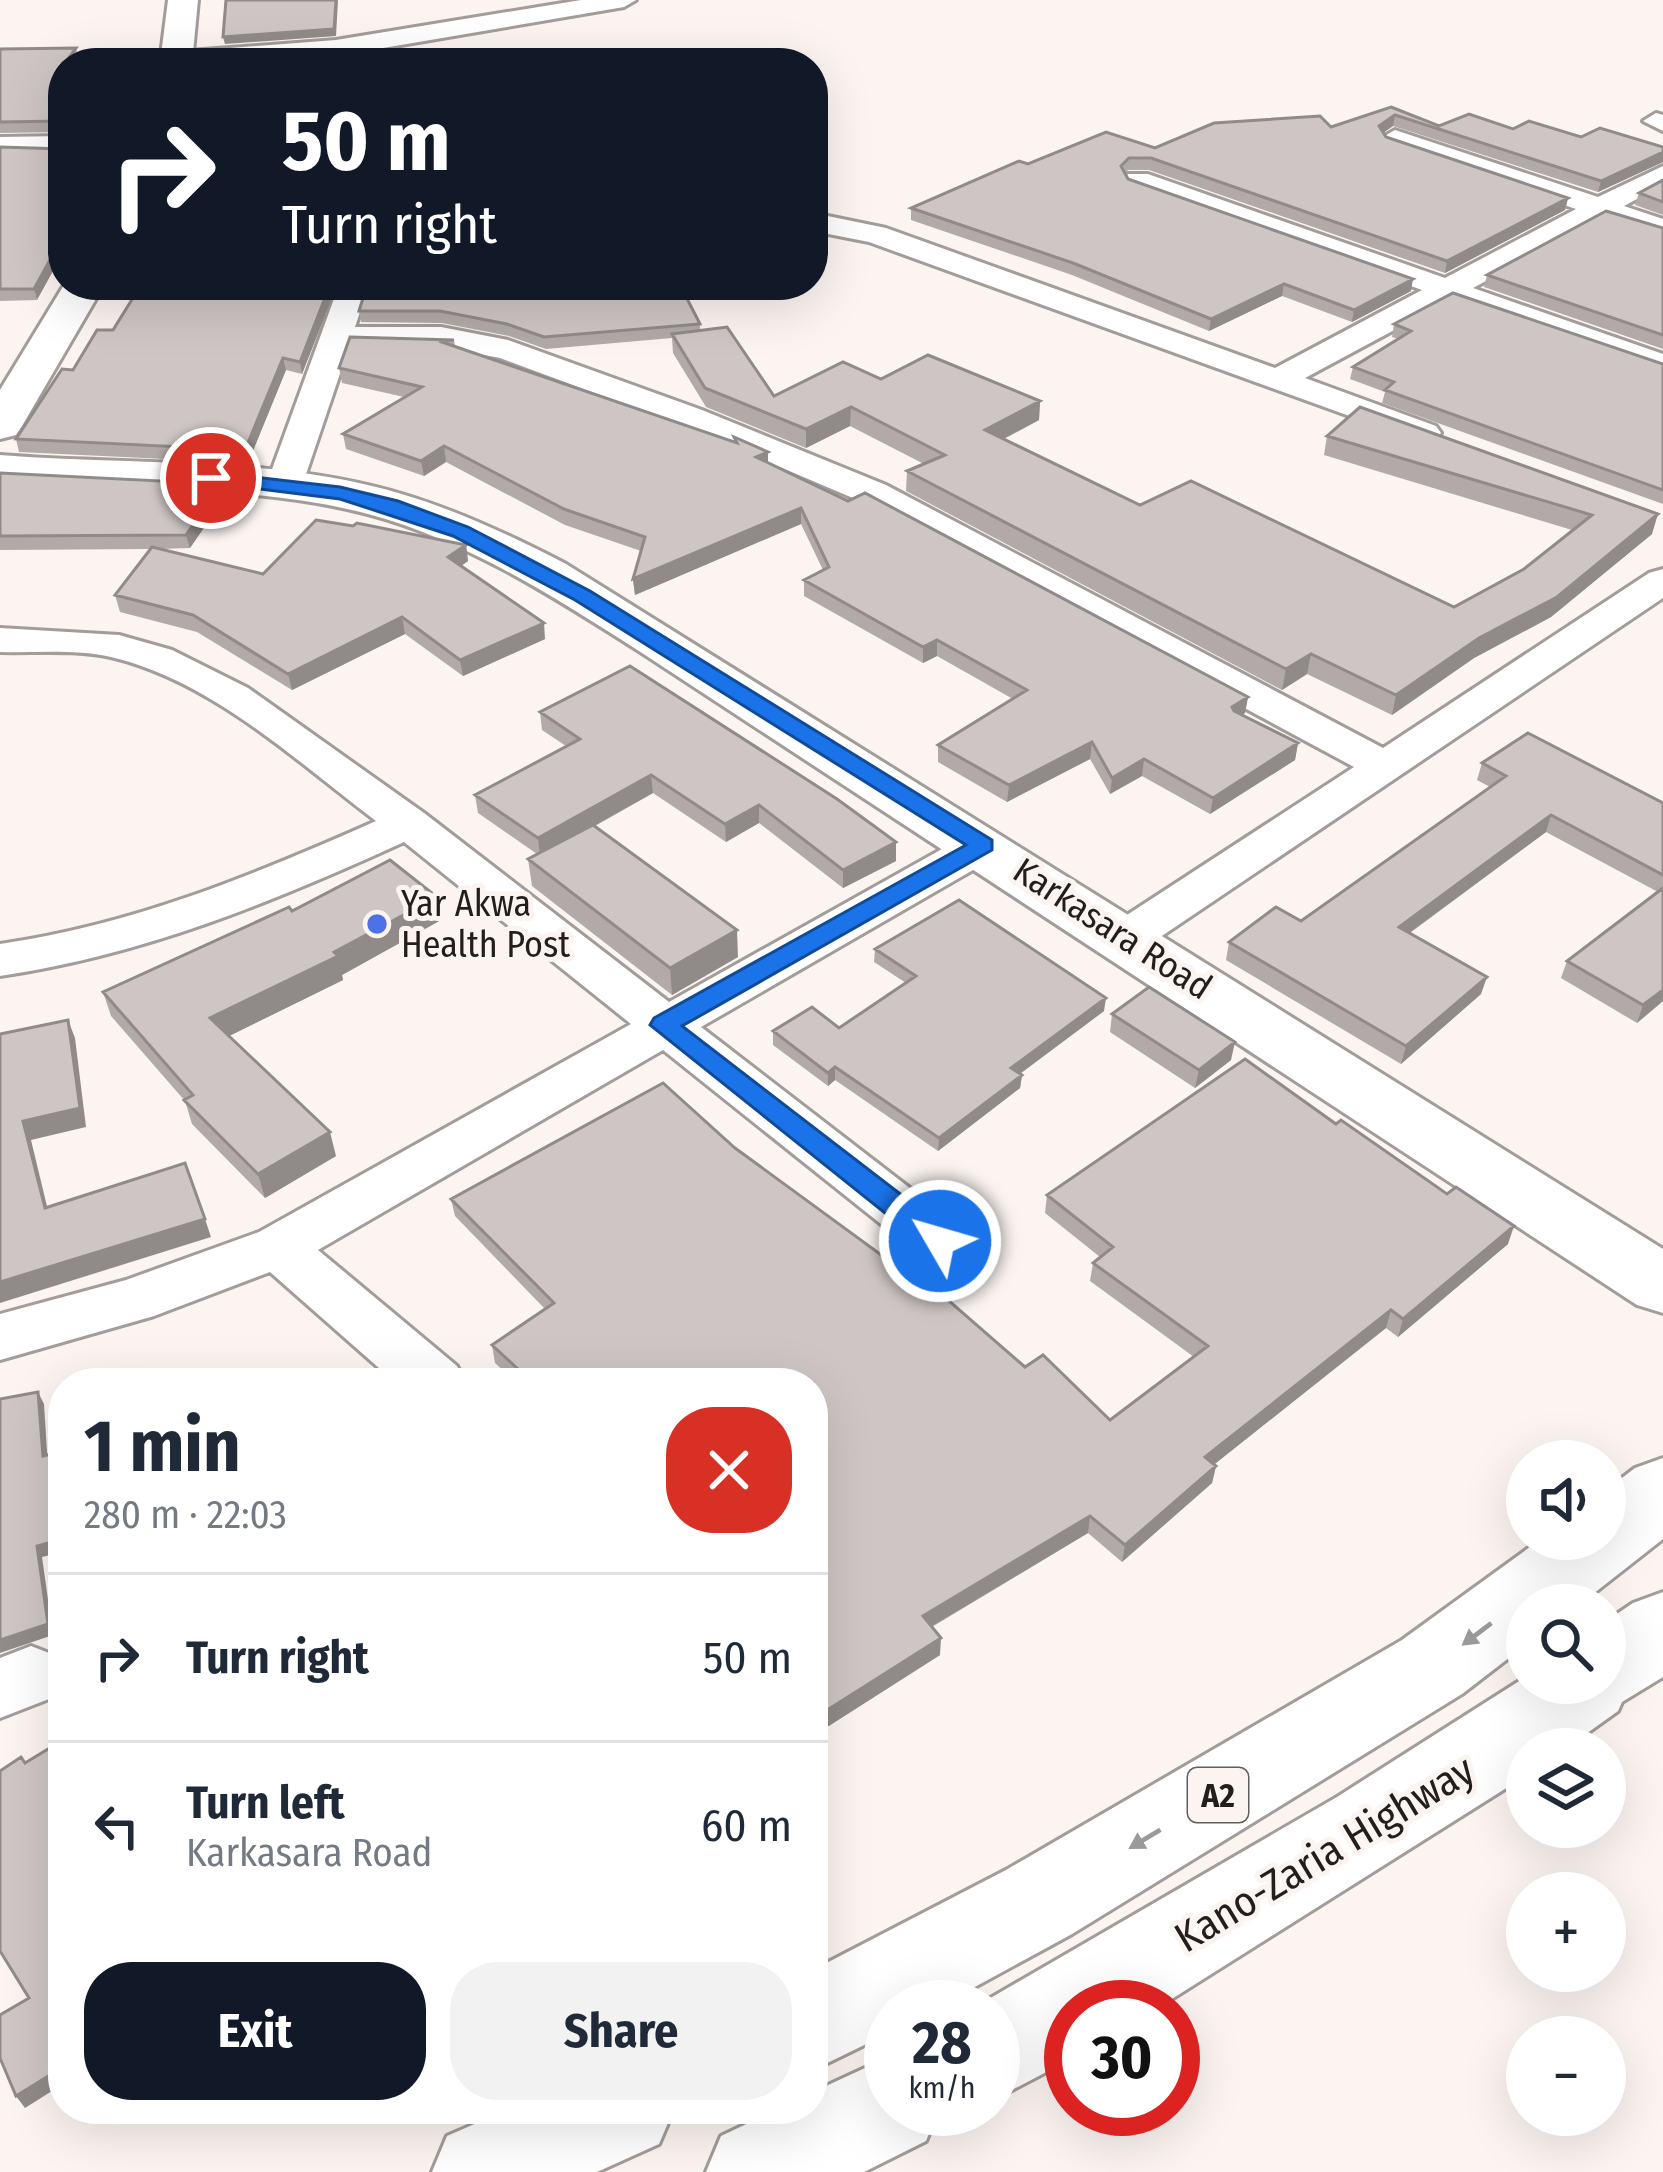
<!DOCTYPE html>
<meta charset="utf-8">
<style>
body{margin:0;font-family:"Fira Sans Condensed",sans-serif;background:#f2f2f3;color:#1f2937;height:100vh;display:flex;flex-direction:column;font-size:45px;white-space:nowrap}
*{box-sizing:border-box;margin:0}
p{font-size:39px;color:#747a83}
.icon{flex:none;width:66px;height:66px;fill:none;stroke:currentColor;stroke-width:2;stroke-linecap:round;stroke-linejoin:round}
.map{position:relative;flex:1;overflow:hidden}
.details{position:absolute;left:48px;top:1368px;width:780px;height:756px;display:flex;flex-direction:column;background:#fff;border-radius:48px;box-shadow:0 12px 48px #0002}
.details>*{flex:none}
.hud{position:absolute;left:48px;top:48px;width:780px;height:252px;border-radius:48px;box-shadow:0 12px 48px #0002;background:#111827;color:#fff;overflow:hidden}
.controls{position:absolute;left:1506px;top:1440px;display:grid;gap:24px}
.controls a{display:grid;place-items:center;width:120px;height:120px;border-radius:50%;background:#fff;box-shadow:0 12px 48px #0002;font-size:60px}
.speed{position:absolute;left:864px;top:1980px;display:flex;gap:24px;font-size:60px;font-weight:700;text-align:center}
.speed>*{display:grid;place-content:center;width:156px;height:156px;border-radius:50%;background:#fff;box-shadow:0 12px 48px #0002;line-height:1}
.speed small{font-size:30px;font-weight:400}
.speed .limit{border:18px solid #d22;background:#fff;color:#111}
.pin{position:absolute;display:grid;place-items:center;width:102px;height:102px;color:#fff;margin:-51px;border:6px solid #fff;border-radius:50%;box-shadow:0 3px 12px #0007}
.me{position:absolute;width:132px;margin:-66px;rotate:308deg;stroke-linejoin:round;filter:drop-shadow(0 0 9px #0008)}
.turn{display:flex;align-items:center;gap:42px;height:252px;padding:0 36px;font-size:54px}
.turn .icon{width:156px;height:156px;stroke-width:2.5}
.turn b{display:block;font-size:84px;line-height:102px}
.round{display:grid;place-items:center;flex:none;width:126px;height:126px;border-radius:48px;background:#f2f2f3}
.summary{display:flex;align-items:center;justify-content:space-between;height:204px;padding:0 36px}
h1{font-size:72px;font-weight:700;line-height:90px}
.cta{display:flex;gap:24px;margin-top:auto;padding:24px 36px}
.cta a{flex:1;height:138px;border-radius:48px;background:#111827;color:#fff;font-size:48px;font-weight:700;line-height:138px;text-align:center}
.cta a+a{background:#f2f2f3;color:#1f2937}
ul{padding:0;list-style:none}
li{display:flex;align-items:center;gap:36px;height:168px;padding:0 36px;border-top:3px solid #e0e1e3}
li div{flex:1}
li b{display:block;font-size:45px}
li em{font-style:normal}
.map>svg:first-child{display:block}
</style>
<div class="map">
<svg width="1663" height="2172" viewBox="0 0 1663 2172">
<rect width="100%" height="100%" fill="#fbf4f1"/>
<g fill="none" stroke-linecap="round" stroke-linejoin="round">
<defs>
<path id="street" d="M581,0h55l-12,7 -288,49 -98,7 -74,-3 13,-8 159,-12z
M1656,113l7,2v16l-20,-10z
M1395,130l203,67 65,-31v19l-39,21 39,13v19l-61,-20 -129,70 190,66v21l-213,-75 -145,78 131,48 5,7 -5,7 -12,3 -555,-201 -56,-11v-18l73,15 389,140 147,-78 -294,-104 -4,-6 4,-6h20l297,104 131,-69 -191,-65 -4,-6z
M63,136v16l-63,1v-16z
M339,285h30l-14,42h86l67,13 194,70 184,75 497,263 266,-175 14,-4v29l-519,350 -17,4 -17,-4 -7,-11 7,-11 244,-159 -494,-266 -182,-77 -178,-66 -59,-11h-92l-46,136 -5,8h-26l-5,-8z
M0,628l119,7 53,15 76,38 176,125 245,189 298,-167 16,-4 16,4 6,10 -6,10 -298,172 258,199 8,15 -8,15 -19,6 -19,-6 -258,-206 -345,200 139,116 8,17h-69l-126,-111 -116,44 -154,44v-46l126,-34 133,-48 372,-208 -227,-182c-131,60 -261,113 -404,134v-32c133,-19 254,-69 376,-123 -81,-61 -164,-140 -265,-164 -36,-8 -75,-4 -111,-5z
M31,1646l23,9 9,23 -9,19 -54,21v-60z"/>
<path id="secondary" d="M168,0h30l-6,63h-32z
M64,285h40l-82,141 -6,9 -16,4v-49z
M0,455c134,11 274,0 405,40 56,17 109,42 161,69l1097,685v64l-26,-8 -998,-654c-85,-54 -173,-111 -271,-137 -119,-31 -246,-22 -368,-31z"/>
<path id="highway" d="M1663,1458v81l-84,66h-52v39l-65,50 -390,240 -134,73h-47v25l-78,38v-100l193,-100 396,-230 139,-101h64v-48l30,-23z
M1663,1592v85l-41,25 -4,9 -53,38h-38v26l-368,232h-88v52l-78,41v-93h-18l362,-210 190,-121v7h78v-61l28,-19z
M891,2056v53h48l-13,32 -62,31h-158l15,-36 57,-27h35v-17z
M509,2109h165l-15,35 -62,28h-165l15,-36z"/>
</defs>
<use href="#street" stroke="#a39c99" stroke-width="6"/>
<use href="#secondary" stroke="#a39c99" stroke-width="6"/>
<use href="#highway" stroke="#a39c99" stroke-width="6"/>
<use href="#street" fill="#fff" fill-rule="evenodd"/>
<use href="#secondary" fill="#fff" fill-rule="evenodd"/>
<use href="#highway" fill="#fff" fill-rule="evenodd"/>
</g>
<path fill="#b1aaa9" d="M76,48l3,15h-16v69l-63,1v-84z
M1391,107l48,19 74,3 150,18v15l-65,30 -205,-66 -10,7 3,4 182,61 -3,12 -120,63 -296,-103h-21l-3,3 3,6 283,112 -59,31 -70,-26 -73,35 -137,-56 -161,-55v-12l117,-44 303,-37z
M0,147l37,153 -37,1z
M1663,180v35l-28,-10 4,-12z
M1663,228v121l-179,-62 3,-12z
M337,285l-35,89 -16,-4 -38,93 -229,-11 -3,-13 57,-69 40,-40z
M367,285l333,39v6l74,66 107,-17 159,22 -1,19 -35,19 136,66 314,102 70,-38 48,-39 -248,-75 3,-19 325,98 -101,83 -77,41 -82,57 -85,-41 -25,16 -376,-199 1,-20 17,-7 -74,-38 -44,22 -100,-41 -33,-54 -1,-15 -126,11 -37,-13 -67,-13 -81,-1 -2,-11z
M1394,324l269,40v140l-281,-101 3,-11 -35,-13 3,-12 45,-28 -6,-2z
M350,337l104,3 1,6 279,96v-5l34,15v11l480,234 -3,16 -3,2 56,28 -3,17 -85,54 -68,-38 -32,18 -20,-35 -83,43 -69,-40v-17l75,-46 -76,-43 -14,7 -119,-67v-16l19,-10 -22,-46 -166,71 -2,-16 8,-28 -76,-26 -119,-63 -22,14 -78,-27 -3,-15 61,-37 -62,-14 -3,-15z
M0,473l221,11 4,13 -35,51 -31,1 104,25 203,-29 2,16 -7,5 84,73 -82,37 -58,-42 -113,56 -95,-58 -77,-20 -5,-17 36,-46 -151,1z
M540,712l356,130v19l-53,27 -84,-65 -33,19 -73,-49 -58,33 143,131 -66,38 -140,-109 -4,-27 9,-5 -59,-41 -3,-18 91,-49 -24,-16z
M1482,763l181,40v198l-26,22 -76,-45 6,-17 91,-69 -112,-60 -136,101 71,61 -80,70 -175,-104 3,-18 72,-21 189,-134 -13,-7z
M292,911l149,9 -99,55 1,5 -114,56 107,120 -71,42 -73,-74 -7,-23 -74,-85 -8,-24z
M875,949l229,62 -84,63 2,1 -2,13 -82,63 -103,-71 -7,6 -55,-41v-14l66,-3 67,-45 -32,-21z
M1112,1014l119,46 -36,28 -85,-56z
M1336,1124l172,120 -110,93 -12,-9 -172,136 2,2 -4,17 -90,79 -34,-29 -156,94 8,28 -127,81v-353h-296l-22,-20 -3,-18 53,-36 -90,-93 -4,-17 284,-51 290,219 85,53 84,-63 -104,-76 3,-18 7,-6 -55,-44 2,-18z"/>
<path fill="#908b89" d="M338,0l-2,36 -111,8 -2,-7z
M1395,115l-2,11 -16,11 2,-11z
M1663,152v10l-65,30 3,-11z
M1568,198l-3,12 -120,63 2,-12z
M63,236v17l-26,47 -3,-11z
M1413,279l-2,12 -59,31 2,-12z
M1284,284l-2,12 -73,35 2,-12z
M330,285h7l-35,89 -2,-12z
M283,358l3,12 -38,93 -3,-13z
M1040,401l-1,19 -55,29 1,-19z
M851,407l-1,19 -44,22v-19z
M444,446l2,16 -22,14 -3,-15z
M768,452v15l-12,-10z
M221,484l4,13 -35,51 -4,-13z
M801,508v16l-166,71 -2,-16z
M1658,514l-6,20 -101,83 -77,41 -82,57 4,-20z
M466,545l2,16 -17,12 -3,-16z
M402,617l3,17 -113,56 -4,-16z
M544,623l1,16 -82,37 -3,-16z
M937,640v16l-14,7v-16z
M1311,654l-4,20 -25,16 4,-21z
M1248,697l-3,16 -16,10 3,-16z
M1092,742l-2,17 -83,43 2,-17z
M1298,743l-3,17 -85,54 3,-16z
M1144,759l-2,17 -32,18 2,-16z
M651,775l2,18 -113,63 -2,-18z
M759,805v18l-33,19 -1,-18z
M1551,815l-5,17 -152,112 5,-17z
M896,842v19l-53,27v-18z
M437,897l4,23 -99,55 1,5 -126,62 -7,-24z
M737,930l1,27 -66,38 -2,-27z
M1487,977l-6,17 -80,70 5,-18z
M1663,990v11l-26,22 6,-18z
M1106,998l-2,13 -94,70 1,-13z
M68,1020l7,18 11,89 -55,13 21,87 -7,-19 -22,-87z
M1235,1042l-4,18 -36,28 4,-18z
M835,1067v13l-7,6v-13z
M1022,1075l-2,13 -82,63 1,-13z
M330,1132l6,24 -71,42 -7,-24z
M205,1219l6,18 -211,66v-21z
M1514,1226l-6,18 -110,93 5,-18z
M1391,1310l-5,18 -185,147 4,-18z
M38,1392l6,12 4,63 -5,-11z
M1216,1466l-4,17 -90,79 3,-17z
M1090,1516l-2,17 -166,99 1,-16z
M63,1539v13l-21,5 11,78 -53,18v-13l37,-94z
M941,1638l-1,17 -127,81v-17z
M63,2067v17l-38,24 -9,-12z"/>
<path fill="#cec6c4" stroke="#908b89" stroke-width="3" d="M226,0h110l-2,29 -111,8z
M76,48l-8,11h10l-2,4h-13v20l-8,13h8v35l-3,-10 -60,1v-73z
M336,50l1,13h-117l1,-6z
M1391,107l48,19 30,-12 44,15 16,-8 52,16 19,-9 63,19v5l-62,29 -206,-66 -16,11 7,11 182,61 -121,63 -296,-103h-22l-8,8 7,13 285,100 -59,31 -70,-26 -73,35 -138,-56 -162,-55 108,-47 9,3 78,-32 49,16 59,-25 106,-7 11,11z
M0,147l63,2v87l-29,53h-34z
M1663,180v22l-24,-9z
M1606,211l57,17v107l-176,-60z
M141,285h189l-30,77 -17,-4 -38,92 -229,-11 46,-70 11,1 24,-40h16z
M367,285h313l20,39 -156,13 -37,-13 -67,-13h-81z
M1453,293l210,71v126l-278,-100 9,-8 -41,-15 58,-36 -17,-7z
M727,327l47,69 69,-34 38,17 47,-24 112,46 -55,29 155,75 51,-24 263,126 70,-38 68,-54 -265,-79 33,-29 298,107 -101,83 -78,41 -83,57 -85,-41 -25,15 -379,-198 38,-16 -94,-48 -45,22 -101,-41 -33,-54z
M350,337l104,3 -15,1 298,102 -3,-6 34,15 -12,5 92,44 17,-8 383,204 -16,10 2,4 64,32 -85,55 -69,-39 -32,19 -20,-36 -83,43 -71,-40 89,-55 -90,-50 -14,7 -119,-67 25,-13 -28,-59 -168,71 12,-42 -81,-28 -120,-63 -23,15 -78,-27 79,-47 -83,-19z
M0,473l221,11 -35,51 -186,1z
M316,520l37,6 4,-3 109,22 -18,12 96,66 -84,37 -58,-43 -114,57 -95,-59 -78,-20 37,-48 111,27z
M630,666l207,133 59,43 -53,28 -84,-65 -34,19 -74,-49 -113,63 -63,-43 105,-56 -40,-27z
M1528,733l135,70v72l-112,-60 -152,112 88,50 -81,69 -177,-104 47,-35 25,14 205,-145 -24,-13z
M593,825l144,105 -67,38 -142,-109z
M390,860l47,37 -103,55 4,4 -128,62 120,114 -72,42 -74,-74 9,-5 -90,-103 186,-85 3,4z
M1663,888v102l-20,15 -76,-44z
M959,900l147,98 -95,70 11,7 -83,63 -104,-71 -7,6 -55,-42 39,-24 27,21 77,-52 -41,-27z
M1149,987l86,55 -36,28 -87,-56z
M68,1020l12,88 -57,13 22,87 140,-45 20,56 -205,63v-248z
M1245,1059l91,65 5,-4 106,74 9,-7 58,39 -111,93 -12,-9 -186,147 11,9 -91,79 -35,-29 -167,100 18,22 -128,81v-336h-280l-41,-38 62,-42 -103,-104 212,-116 72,65 201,147 4,-2 85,74 18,-12 67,65 98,-74 -115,-83 20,-16 -66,-52z
M38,1392l5,64 20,-5v88l-26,7 11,78 -48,16v-241z
M63,1740v327l-47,29 -16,-38v-43l29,-17 -29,-47v-180l21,-14 4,6z"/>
<defs><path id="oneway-solid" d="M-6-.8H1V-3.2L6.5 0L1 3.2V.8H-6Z" transform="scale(3)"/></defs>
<g fill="#9b9a99">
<use href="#oneway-solid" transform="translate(1477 1634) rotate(143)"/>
<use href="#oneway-solid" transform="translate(1145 1839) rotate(149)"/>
</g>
<path fill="#1a73e8" stroke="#114b97" stroke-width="3" d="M211,472l129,15 58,14 70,26 122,64 402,249v10l-310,176 269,207 4,8 -4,8h-21l-280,-224 4,-7 312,-173 -391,-245 -122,-64 -113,-37 -136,-17 -3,-4z"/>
<circle fill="#4d72e6" stroke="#fbf4f1" stroke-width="4.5" cx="377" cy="924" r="12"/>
<g text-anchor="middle" stroke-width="10" stroke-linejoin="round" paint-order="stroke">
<rect fill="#fbf4f1" stroke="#625e5d" stroke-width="3" x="1188" y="1768" width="60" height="54" rx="9"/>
<g font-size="33" font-weight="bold" fill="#211e1d">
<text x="1218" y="1807">A2</text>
</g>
<g font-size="36" fill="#211e1d" stroke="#fbf4f1" text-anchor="start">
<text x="401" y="916">Yar Akwa<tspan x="401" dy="41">Health Post</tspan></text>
</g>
<g font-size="36" fill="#211e1d" stroke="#fbf4f1">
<text transform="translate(1113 928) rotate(33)" y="13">Karkasara Road</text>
</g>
<g font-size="42" fill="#211e1d" stroke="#fbf4f1">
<text transform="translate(1324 1853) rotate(-31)" y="15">Kano-Zaria Highway</text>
</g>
</g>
</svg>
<div class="controls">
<a><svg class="icon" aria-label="sound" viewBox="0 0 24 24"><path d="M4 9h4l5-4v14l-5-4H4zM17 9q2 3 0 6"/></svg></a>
<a><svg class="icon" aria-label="search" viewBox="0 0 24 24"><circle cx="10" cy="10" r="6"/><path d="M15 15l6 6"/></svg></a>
<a><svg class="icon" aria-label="layers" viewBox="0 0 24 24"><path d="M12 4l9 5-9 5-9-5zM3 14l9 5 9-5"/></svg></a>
<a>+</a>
<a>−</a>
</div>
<div class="speed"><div>28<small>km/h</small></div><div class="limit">30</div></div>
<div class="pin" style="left:211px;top:478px;background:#d93025"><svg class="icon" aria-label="arrive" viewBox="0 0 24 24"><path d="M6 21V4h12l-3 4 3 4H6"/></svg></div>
<svg class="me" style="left:940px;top:1241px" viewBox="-20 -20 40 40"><circle r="17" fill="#1a73e8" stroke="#fff" stroke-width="3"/><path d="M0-11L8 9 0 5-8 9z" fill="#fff"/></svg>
<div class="hud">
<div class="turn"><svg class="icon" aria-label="right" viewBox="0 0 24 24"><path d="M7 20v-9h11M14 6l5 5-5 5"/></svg><div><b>50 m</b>Turn right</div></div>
</div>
<section class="details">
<div class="summary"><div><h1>1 min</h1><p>280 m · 22:03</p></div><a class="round" style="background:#d93025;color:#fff"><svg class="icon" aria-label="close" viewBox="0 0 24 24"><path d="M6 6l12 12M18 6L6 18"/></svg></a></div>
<ul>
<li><svg class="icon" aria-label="right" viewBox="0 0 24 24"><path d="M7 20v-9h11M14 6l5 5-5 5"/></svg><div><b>Turn right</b></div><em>50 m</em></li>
<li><svg class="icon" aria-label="left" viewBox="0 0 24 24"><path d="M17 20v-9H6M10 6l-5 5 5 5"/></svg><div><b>Turn left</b><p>Karkasara Road</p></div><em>60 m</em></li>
</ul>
<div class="cta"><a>Exit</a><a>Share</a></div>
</section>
</div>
